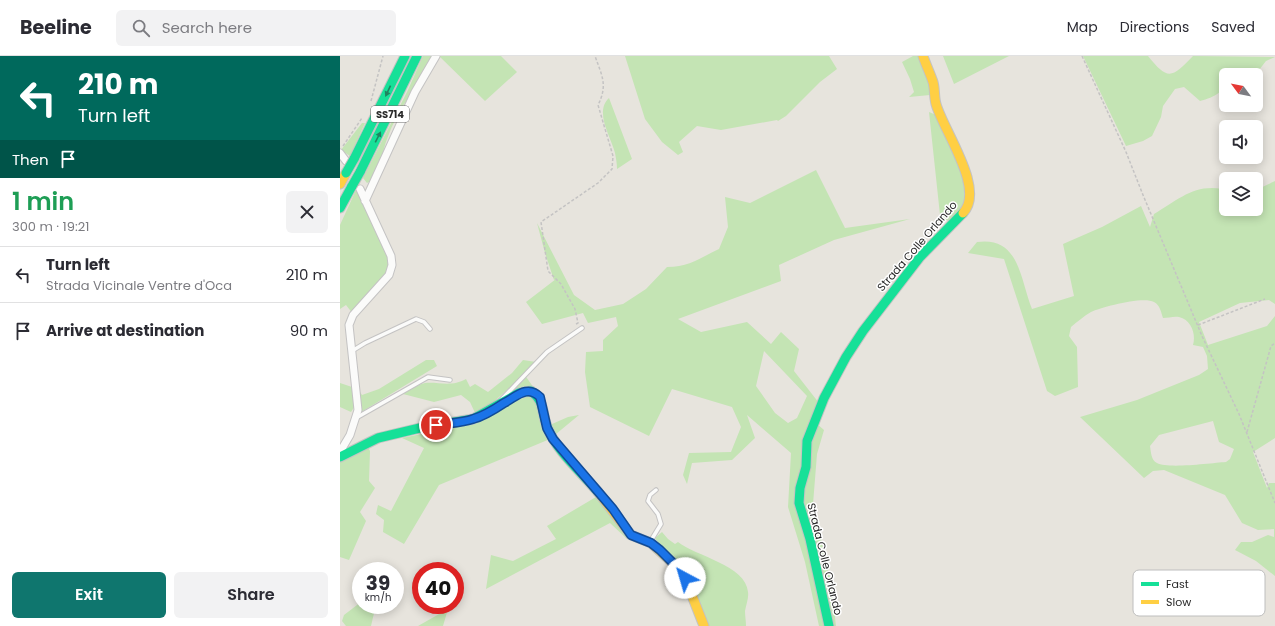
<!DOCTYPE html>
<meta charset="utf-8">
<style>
body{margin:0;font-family:Poppins,sans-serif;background:#f2f2f3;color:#2b2b33;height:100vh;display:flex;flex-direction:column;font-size:15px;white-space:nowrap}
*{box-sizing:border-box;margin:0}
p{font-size:13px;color:#7c7c81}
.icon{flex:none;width:22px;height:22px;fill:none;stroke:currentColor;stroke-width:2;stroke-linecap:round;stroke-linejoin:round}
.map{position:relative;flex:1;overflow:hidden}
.drawer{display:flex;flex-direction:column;background:#fff;width:340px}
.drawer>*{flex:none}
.guide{background:#00695c;color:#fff;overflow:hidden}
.needle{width:26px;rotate:302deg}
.tools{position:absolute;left:879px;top:12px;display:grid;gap:8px}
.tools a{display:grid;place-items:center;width:44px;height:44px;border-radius:6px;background:#fff;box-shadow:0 2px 10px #0003;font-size:20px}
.speed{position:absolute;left:12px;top:506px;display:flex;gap:8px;font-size:20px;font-weight:700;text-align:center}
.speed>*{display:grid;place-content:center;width:52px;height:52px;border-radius:50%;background:#fff;box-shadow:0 2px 10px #0003;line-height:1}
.speed small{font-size:10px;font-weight:400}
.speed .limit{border:6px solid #d22;background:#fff;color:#111}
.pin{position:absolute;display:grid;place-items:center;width:34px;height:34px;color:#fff;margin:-17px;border:2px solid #fff;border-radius:50%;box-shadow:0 1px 4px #0007}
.me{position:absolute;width:44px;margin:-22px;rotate:321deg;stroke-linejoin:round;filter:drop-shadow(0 0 3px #0008)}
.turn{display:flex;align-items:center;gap:14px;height:84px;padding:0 12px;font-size:18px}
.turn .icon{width:52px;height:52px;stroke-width:2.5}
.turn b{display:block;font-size:28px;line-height:34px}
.then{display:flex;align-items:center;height:38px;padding:0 12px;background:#0003;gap:8px;font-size:15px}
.round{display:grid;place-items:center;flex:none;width:42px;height:42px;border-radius:6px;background:#f2f2f3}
.summary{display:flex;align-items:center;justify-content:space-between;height:68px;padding:0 12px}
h1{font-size:24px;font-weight:600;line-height:30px;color:#1e9e55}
.button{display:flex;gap:8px;margin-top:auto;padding:8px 12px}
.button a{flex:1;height:46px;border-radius:6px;background:#0f766e;color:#fff;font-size:16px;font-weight:600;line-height:46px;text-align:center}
.button a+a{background:#f2f2f3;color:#2b2b33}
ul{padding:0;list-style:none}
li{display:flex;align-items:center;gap:12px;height:56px;padding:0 12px;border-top:1px solid #e1e1e2}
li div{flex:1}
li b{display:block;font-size:15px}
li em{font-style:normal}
header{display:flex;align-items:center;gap:24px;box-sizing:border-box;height:56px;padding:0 20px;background:#fff;border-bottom:1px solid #e1e1e2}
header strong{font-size:19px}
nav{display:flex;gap:22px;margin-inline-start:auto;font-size:14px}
.search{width:280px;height:36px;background:#f2f2f3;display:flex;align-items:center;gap:10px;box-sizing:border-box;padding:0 14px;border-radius:6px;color:#7c7c81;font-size:15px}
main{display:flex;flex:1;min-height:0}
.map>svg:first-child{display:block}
</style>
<header>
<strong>Beeline</strong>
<div class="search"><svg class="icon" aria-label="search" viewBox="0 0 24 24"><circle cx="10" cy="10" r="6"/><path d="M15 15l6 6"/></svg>Search here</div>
<nav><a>Map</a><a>Directions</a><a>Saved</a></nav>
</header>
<main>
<section class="drawer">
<div class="guide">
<div class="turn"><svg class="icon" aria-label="left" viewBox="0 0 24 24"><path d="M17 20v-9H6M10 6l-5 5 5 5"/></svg><div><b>210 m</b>Turn left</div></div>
<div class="then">Then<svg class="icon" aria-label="arrive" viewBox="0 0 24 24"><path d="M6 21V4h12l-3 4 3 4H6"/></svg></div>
</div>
<div class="summary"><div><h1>1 min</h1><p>300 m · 19:21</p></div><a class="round"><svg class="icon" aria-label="close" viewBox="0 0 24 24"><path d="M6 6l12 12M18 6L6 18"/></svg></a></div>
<ul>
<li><svg class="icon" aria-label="left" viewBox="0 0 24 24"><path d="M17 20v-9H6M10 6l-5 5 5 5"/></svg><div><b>Turn left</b><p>Strada Vicinale Ventre d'Oca</p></div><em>210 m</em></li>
<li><svg class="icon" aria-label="arrive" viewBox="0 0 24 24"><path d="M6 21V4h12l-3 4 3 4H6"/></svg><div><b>Arrive at destination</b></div><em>90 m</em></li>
</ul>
<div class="button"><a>Exit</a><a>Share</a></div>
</section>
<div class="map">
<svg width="935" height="570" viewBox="0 0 935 570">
<rect width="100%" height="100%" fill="#e7e4dd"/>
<path fill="#c4e4b4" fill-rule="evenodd" d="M83,0h78l16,16 -32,29 -46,-45c-20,26 -41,52 -52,83 -5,12 -6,38 -20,44l-4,-5 44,-86z
M285,0h204l8,13 -17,13 -34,34 -8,5 -1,-1 -56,10 -24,-4 -18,16 4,10 -5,3 -16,-13 -17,-23z
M573,0h7l9,27 1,12 -21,2 5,-5 -4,-13 -8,-17z
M603,0h66l-55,28z
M743,0h65c20,25 24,22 45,0l82,1 -9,4 -7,9c-10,-2 -17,-4 -25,5h-8c0,17 -11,22 -26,26l-16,-14 -9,2 -12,17 -2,11 -9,19 -9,5 -17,5z
M269,42l23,61 -15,10c0,-5 -1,-11 -2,-16 -4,-16 -21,-41 -6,-55z
M589,56l7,3c10,24 37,68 26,93 -3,5 -9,10 -14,13l-8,-6z
M22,67h3l-15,33 -9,-6z
M476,114l29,58 65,-9 -76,21 -55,25 2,16 -103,38 23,13 46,-10 24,22 10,-12 18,17 -5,22 25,32 -21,85 15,79 13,59h-7l-14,-64 -17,-55 3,-54 -44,-38 8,23 -23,22 -40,3 -5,21 -4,-9 6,-22 42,-1 10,-25 -9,-20 -60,-18 -23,47 -59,-29 -5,-35 1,-20 17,-1v-11l15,-14 -2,-9 -28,6 -5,-10 -41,11 -16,-22 30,-23 -2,1 -9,-27 -8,-30 37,72 21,15 28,-6 23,-15 21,-22c22,0 33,-9 52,-18l9,-22 -3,-30 25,6zM424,295l43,45 -10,22 -9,5 -13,-10 -19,-27z
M935,125v123l-6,-4 -29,3 -41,19 9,23 59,-19 8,-10v122l-22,14 14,36 2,-5h6v93l-19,-15 -21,-11 6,-8h11l16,-7 6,2v-8l-16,1 -16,-7 -17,-28 -61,-25 -11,1 -9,7 -64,-61 57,-17 62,-25 9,-6 -1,-13 -4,-9 -10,-2c3,-10 -1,-25 -14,-28 -5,-1 -11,1 -16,1 -2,-6 -3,-13 -9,-16 -11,-6 -52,5 -63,10 -7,4 -14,10 -20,15l-2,9 8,11 1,40 -23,9 -8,-5 -43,-132 -36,-6 9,-11c43,-6 43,38 55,67l42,-13 -11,-52 39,-17 39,-21 9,21 4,-13c24,-14 40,-30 68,-25l4,5v15h30v-19zM873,365l6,21 15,7 -4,10 -4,3c-15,1 -58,7 -69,1 -6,-3 -6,-11 -7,-17l9,-11z
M16,134c10,18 42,66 31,85 -9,14 -23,27 -34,39l-7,-9 -6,4v-84z
M86,304h8l3,6 -79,48 -1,-11 -6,9 -11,-5v-24l18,6 4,6 17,-6z
M183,304l13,2 -12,12 10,14 18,36 16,-7 11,-2 -29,24 -111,46 -35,59 -21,-12 1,-12 -8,-6 2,-9 13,6 33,-63 -22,-10 63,-13 21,-6 1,-6 22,-17 4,-5 -4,-3 -21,19 -12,8 -6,-13 -9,-7 -27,7 -31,-8c6,-3 15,-10 22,-11 15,-1 27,4 41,-4l4,8 5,-3 13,8 24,-19z
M476,367l8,7 -7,24 -4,50 18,78 5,44h-4l-28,-123c-2,-26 5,-55 12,-80z
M27,389l3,6 -1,30 6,7 -15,24 6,9 -17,39 -9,-3v-98z
M235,413l51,64 1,6 -17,-16 -124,66 5,-34 22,6 43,-22 -9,-13 49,-29z
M322,476l6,7 7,5 3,-2c17,14 68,23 70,50 1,6 -2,13 -3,19 0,5 1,10 1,15h-39c-6,-16 -13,-43 -22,-56 -8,-13 -23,-19 -30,-32z
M21,546v3h9l5,4 -4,17h-25l-4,-5 2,-6z
M108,553l-5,17h-25z"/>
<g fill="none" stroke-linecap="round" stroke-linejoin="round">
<defs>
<path id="lane" d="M12,295l13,-8 51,-24 8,3 6,7
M160,345l47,-49 35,-24
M16,362l72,-41 22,3
M310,486l11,-18 -3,-10 -10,-13 2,-6 6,-5"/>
<path id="street" d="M0,97l6,8
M25,145l50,-109 21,-36
M0,396l10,-17 8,-25 -9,-85 4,-10 36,-40 3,-10 -1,-9 -31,-67"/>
<path id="fast" d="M14,103l51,-103
M20,116l57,-116
M0,152l12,-22
M0,401l38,-19 46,-11 49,-8 46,-26 12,-2c15,11 10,23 17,38 9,22 34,44 50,63
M489,570l-19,-87 -11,-36 1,-15 6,-21 1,-26 17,-43 22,-41 17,-26 57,-74 43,-44"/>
<path id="slow" d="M583,0c3,9 7,17 10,26 2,7 1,15 3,22 7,26 50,85 27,109
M0,128l6,-11
M258,436l33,43 20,8 27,25 7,10 19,48"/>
</defs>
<use href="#lane" stroke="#c4c3c3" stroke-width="5.5"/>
<use href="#street" stroke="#c4c3c3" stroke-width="9"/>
<use href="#fast" stroke="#c4c3c3" stroke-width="11"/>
<use href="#slow" stroke="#c4c3c3" stroke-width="11"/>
<path stroke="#c4c3c3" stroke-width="1.5" stroke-dasharray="3 2" stroke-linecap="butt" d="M742,0l44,96 17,43 59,141 37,78 36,89
M31,45l12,-45
M3,90l19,-28
M236,268l2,-1 -3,-14 -14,-25 -13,-13 -7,-49 57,-39 14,-14 1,-13 -15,-51c10,-20 4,-29 -3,-49
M858,269l67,-26
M907,376l24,-86 4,-3"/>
<use href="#lane" stroke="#fbfbfa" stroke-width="3.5"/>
<use href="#street" stroke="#fbfbfa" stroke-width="7"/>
<use href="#fast" stroke="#16e098" stroke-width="9"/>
<use href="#slow" stroke="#ffcf43" stroke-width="9"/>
<defs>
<path id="fast-bridge" d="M6,117l8,-14
M12,130l8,-14"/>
</defs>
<use href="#fast-bridge" stroke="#c3c2c0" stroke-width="11" stroke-linecap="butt"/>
<use href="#fast-bridge" stroke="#16e098" stroke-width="9"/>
</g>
<defs><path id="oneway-solid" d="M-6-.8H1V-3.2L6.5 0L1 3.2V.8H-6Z"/></defs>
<g fill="#1f8460">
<use href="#oneway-solid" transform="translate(48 35) rotate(115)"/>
<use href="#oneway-solid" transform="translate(38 81) rotate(-63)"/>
</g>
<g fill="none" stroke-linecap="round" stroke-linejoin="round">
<defs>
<path id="route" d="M96,369c12,-2 26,-2 37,-6 11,-3 22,-10 31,-16 12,-6 23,-19 36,-6l7,31 6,11 60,70 18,26 20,8 9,7 18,18 7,10"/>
</defs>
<use href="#route" stroke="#114b97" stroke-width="10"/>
<use href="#route" stroke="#1a73e8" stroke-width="7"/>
</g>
<g text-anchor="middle" stroke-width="3" stroke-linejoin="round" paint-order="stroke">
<rect fill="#fff" stroke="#686868" stroke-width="1" x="31" y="50" width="38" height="16" rx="3"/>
<g font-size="10" font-weight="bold" fill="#282828">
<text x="50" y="62">SS714</text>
</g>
<g font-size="11" fill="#282828" stroke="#fff">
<text transform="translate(577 190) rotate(-49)" y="4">Strada Colle Orlando</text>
<text transform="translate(485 503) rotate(76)" y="4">Strada Colle Orlando</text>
</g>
</g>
<rect x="793" y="514" width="132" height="46" rx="6" fill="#fff" stroke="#bebebe" stroke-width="1"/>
<rect x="801" y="526" width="18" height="4" fill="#16e098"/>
<rect x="801" y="544" width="18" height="4" fill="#ffcf43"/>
<g font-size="11" fill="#282828">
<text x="826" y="532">Fast</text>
<text x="826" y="550">Slow</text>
</g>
</svg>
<div class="tools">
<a><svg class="needle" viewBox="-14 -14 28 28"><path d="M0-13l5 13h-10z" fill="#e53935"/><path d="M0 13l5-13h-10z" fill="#7c7c81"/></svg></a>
<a><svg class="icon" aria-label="sound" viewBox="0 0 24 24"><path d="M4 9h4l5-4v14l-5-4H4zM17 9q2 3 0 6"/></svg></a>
<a><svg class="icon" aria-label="layers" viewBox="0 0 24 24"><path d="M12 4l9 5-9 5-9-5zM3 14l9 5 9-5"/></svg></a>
</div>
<div class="speed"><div>39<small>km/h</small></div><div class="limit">40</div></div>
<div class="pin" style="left:96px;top:369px;background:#d93025"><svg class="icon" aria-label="arrive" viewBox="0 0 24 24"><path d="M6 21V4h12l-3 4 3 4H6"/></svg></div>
<svg class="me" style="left:345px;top:522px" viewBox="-20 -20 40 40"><circle r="19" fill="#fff"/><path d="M0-13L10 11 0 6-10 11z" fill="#1a73e8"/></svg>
</div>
</main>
